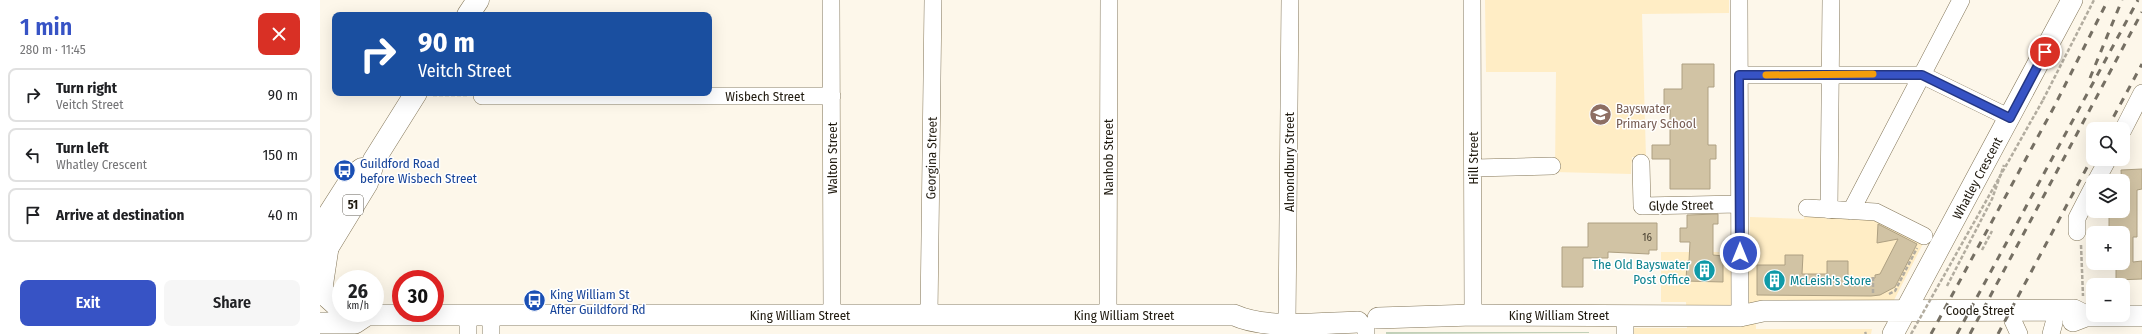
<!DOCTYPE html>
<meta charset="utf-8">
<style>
body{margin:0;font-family:"Fira Sans Condensed",sans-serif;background:#f6f6f6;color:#202124;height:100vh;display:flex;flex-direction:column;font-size:15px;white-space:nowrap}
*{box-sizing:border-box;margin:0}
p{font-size:13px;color:#757577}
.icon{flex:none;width:22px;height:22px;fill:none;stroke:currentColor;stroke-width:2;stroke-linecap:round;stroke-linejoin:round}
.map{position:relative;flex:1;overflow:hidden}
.sheet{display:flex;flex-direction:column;background:#fff;width:320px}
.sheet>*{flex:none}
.guide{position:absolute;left:12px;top:12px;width:380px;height:84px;border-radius:8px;box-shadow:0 4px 16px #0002;background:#1a4fa0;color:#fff;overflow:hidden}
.controls{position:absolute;left:1766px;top:122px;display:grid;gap:8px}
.controls a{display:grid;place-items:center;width:44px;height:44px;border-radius:8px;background:#fff;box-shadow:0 4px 16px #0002;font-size:20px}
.speed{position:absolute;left:12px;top:270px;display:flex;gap:8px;font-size:20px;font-weight:700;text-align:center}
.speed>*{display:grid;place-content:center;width:52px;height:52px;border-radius:50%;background:#fff;box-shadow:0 4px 16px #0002;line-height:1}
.speed small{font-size:10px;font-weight:400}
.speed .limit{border:6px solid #d22;background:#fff;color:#111}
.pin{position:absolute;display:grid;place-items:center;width:34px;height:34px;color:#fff;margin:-17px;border:2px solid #fff;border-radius:50%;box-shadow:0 1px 4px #0007}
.me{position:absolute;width:44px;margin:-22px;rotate:0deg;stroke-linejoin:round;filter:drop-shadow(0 0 3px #0008)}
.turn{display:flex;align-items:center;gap:14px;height:84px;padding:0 20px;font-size:18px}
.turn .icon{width:52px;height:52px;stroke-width:2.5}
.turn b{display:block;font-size:28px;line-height:34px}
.round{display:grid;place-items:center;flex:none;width:42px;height:42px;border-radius:8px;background:#f6f6f6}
.head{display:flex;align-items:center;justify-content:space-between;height:68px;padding:0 20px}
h1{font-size:24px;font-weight:600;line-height:30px;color:#3753c5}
.button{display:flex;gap:8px;margin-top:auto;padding:8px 20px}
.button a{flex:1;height:46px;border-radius:8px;background:#3753c5;color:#fff;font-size:16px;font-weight:600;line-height:46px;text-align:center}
.button a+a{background:#f6f6f6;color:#202124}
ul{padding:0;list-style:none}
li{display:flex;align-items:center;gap:12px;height:54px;margin:0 8px 6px;padding:0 12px;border:2px solid #e0e0e0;border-radius:8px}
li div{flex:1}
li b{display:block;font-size:15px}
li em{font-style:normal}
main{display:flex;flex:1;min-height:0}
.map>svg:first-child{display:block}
</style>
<main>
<section class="sheet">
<div class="head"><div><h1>1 min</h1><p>280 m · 11:45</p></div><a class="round" style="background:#d93025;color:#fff"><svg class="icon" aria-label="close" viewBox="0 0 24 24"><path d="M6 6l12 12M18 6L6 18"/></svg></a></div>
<ul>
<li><svg class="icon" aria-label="right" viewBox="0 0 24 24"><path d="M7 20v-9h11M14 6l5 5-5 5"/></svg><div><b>Turn right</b><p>Veitch Street</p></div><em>90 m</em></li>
<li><svg class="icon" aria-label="left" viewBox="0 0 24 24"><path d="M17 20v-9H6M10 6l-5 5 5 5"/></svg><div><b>Turn left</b><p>Whatley Crescent</p></div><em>150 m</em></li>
<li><svg class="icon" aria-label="arrive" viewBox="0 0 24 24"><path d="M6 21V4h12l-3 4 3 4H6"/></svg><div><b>Arrive at destination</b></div><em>40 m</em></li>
</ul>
<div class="button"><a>Exit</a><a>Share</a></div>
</section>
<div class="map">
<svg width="1822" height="334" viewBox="0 0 1822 334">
<rect width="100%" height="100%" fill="#fdf7ea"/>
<path fill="#ffedc5" d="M1165,0h244v13l-87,1 4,144 -14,-1 -1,17 -76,-2 1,-100h-70z
M1485,206l75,4 48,24 -36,70h-137l1,25h116l-1,5h-242v-6h58l-1,-26h-25v-50h88l1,-35 54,2z"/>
<path fill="#c1d0b8" d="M1066,332h203v1l-203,1z"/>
<path fill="#d1c3a4" stroke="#aea082" d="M1362,64h32v23h-6v58h8v14h-6v30h-40v-30h-18v-14h18v-35h-6v-21h18z
M1822,169v20l-5,1v47h-4v25l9,-1v18l-26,1v-17h7v-30h-14v-22h14l-2,-41z
M1398,214v10h-5v31l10,1v26l-37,-1 1,-20h2l1,-19h-10v-14h7v-13z
M1268,223h69v27h-8v4l-41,-2v6h-25v29h-21v-40h26z
M1558,224l39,20 -22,43 -15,8 -9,1 -114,-1v-30h28v-10h18l-1,19h25v-13h21v17h27v-3l5,-1 18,-35 -21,4z"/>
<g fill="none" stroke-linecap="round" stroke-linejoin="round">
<defs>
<path id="minor" d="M511,0l1,315
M1152,0l1,315
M1419,0l1,316
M1419,75h183l88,43
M162,96h350
M1803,130l19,-37
M1321,163l1,43 97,-2
M1154,168l78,-2
M1776,181l12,-22
M1487,208l69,4 48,24
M1509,210l2,-210
M1531,211l110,-211
M1757,232v-14l16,-31
M609,315l4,-315
M788,315l1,-315
M1693,321l6,13
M967,323l3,-323
M148,334v-19
M171,334v-20
M1046,334v-6
M1305,334v-18
M1731,334l3,-11"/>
<path id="major" d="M8,248l-6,40 6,10 10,9
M1058,318l95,-3 267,1 23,-5 311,-1 12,6
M1753,321l13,-5h56
M0,323h35l12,-8h867c33,15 87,8 124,7
M1573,334l179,-334"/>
<path id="highway" d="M148,15l10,-15
M0,228l34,-53 8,-6
M0,260l47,-77 7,-23 42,-67"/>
</defs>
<use href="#minor" stroke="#837659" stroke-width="18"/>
<use href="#major" stroke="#837659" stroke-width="22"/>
<use href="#highway" stroke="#837659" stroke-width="23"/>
<path stroke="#b2ac9f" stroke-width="2.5" stroke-dasharray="4 2" stroke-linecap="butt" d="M113,95h35
M1723,100l51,-100
M1761,245l2,51
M1662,250l10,-19
M1553,277v18
M1627,286l45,-87 12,-34
M1569,294l6,-3 22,-43
M1545,332l1,2"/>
<use href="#minor" stroke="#fff" stroke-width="17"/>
<use href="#major" stroke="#fff" stroke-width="21"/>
<use href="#highway" stroke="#fff" stroke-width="22"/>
<path stroke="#756f63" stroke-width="3" stroke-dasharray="7 7" stroke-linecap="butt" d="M1770,78l32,-78
M1787,129l35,-65
M1611,334l123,-227 54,-107
M1637,334l181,-334
M1650,334l172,-322
M1678,334l95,-178"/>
<path stroke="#b2ac9f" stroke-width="2.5" stroke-dasharray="4 2" stroke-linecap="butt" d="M1591,334l132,-234"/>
</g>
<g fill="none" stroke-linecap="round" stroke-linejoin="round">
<defs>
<path id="route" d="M1420,253l-1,-178h183l88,43 35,-66"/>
</defs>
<use href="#route" stroke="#243680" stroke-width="10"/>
<use href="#route" stroke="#3753c5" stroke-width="7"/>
<path stroke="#f59e0b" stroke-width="7" d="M1446,75l107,-1"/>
</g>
<defs>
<symbol id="school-disc" viewBox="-11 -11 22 22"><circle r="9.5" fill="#8d6e63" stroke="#fff"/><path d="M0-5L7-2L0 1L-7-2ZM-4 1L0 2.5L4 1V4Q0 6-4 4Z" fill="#fff"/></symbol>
<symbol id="bus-disc" viewBox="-11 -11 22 22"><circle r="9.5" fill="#1a4fb4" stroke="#fff"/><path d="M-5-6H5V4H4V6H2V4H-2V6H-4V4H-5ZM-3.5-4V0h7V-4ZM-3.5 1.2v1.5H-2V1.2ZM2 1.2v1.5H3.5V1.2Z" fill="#fff"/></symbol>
<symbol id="building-disc" viewBox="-11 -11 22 22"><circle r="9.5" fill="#0f9aa8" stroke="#fff"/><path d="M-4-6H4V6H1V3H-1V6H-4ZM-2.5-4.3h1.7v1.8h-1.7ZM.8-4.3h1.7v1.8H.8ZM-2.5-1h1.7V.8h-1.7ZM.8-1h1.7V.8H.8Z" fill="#fff"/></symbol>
</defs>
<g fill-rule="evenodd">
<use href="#school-disc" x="1268" y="102" width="25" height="25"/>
<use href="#bus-disc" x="12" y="158" width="25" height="25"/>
<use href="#building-disc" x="1372" y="258" width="25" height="25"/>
<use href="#building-disc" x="1442" y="268" width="25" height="25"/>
<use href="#bus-disc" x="202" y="288" width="25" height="25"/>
</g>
<g text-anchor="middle" stroke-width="3" stroke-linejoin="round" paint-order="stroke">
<g font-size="11" fill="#4c4434">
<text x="1327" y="241">16</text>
</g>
<rect fill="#fff" stroke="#625e56" stroke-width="1" x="23" y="195" width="20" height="20" rx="3"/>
<g font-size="12" font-weight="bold" fill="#1f190e">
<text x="33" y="209">51</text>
</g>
<g font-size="13" fill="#1f190e" stroke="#fff">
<text x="445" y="101">Wisbech Street</text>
<text transform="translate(788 157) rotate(-90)" y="5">Nanhob Street</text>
<text transform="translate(512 158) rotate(-90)" y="5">Walton Street</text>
<text transform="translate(611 158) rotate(-89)" y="5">Georgina Street</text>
<text transform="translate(1153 158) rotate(-90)" y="5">Hill Street</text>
<text transform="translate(969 162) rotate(-90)" y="5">Almondbury Street</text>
<text transform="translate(1657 178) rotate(-62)" y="5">Whatley Crescent</text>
<text transform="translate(1361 205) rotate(-1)" y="5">Glyde Street</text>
<text x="1660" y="315">Coode Street</text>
<text x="480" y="320">King William Street</text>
<text x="804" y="320">King William Street</text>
<text x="1239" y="320">King William Street</text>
</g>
<g font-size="13" fill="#785e54" stroke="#fff" text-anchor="start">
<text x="1296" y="113">Bayswater<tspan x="1296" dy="15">Primary School</tspan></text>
</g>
<g font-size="13" fill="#164399" stroke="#fff" text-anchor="start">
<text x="40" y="168">Guildford Road<tspan x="40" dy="15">before Wisbech Street</tspan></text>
<text x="230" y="299">King William St<tspan x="230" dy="15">After Guildford Rd</tspan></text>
</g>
<g font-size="13" fill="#0d838f" stroke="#fff" text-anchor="end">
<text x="1370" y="269">The Old Bayswater<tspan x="1370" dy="15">Post Office</tspan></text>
<text x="1470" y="285" text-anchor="start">McLeish's Store</text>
</g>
</g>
</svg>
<div class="controls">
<a><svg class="icon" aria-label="search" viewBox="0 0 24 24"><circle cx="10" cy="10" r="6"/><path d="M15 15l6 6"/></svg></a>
<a><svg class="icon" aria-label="layers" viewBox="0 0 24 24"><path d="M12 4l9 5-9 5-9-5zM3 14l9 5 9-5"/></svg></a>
<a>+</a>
<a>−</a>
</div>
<div class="speed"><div>26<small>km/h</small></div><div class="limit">30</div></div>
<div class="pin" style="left:1725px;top:52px;background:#d93025"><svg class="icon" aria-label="arrive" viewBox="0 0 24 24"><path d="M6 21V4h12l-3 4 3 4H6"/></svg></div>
<svg class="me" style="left:1420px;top:253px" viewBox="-20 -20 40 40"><circle r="17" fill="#3753c5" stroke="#fff" stroke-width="3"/><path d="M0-11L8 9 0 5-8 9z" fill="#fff"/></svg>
<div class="guide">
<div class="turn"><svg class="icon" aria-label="right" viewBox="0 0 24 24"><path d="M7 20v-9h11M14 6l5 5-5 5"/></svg><div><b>90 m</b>Veitch Street</div></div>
</div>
</div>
</main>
